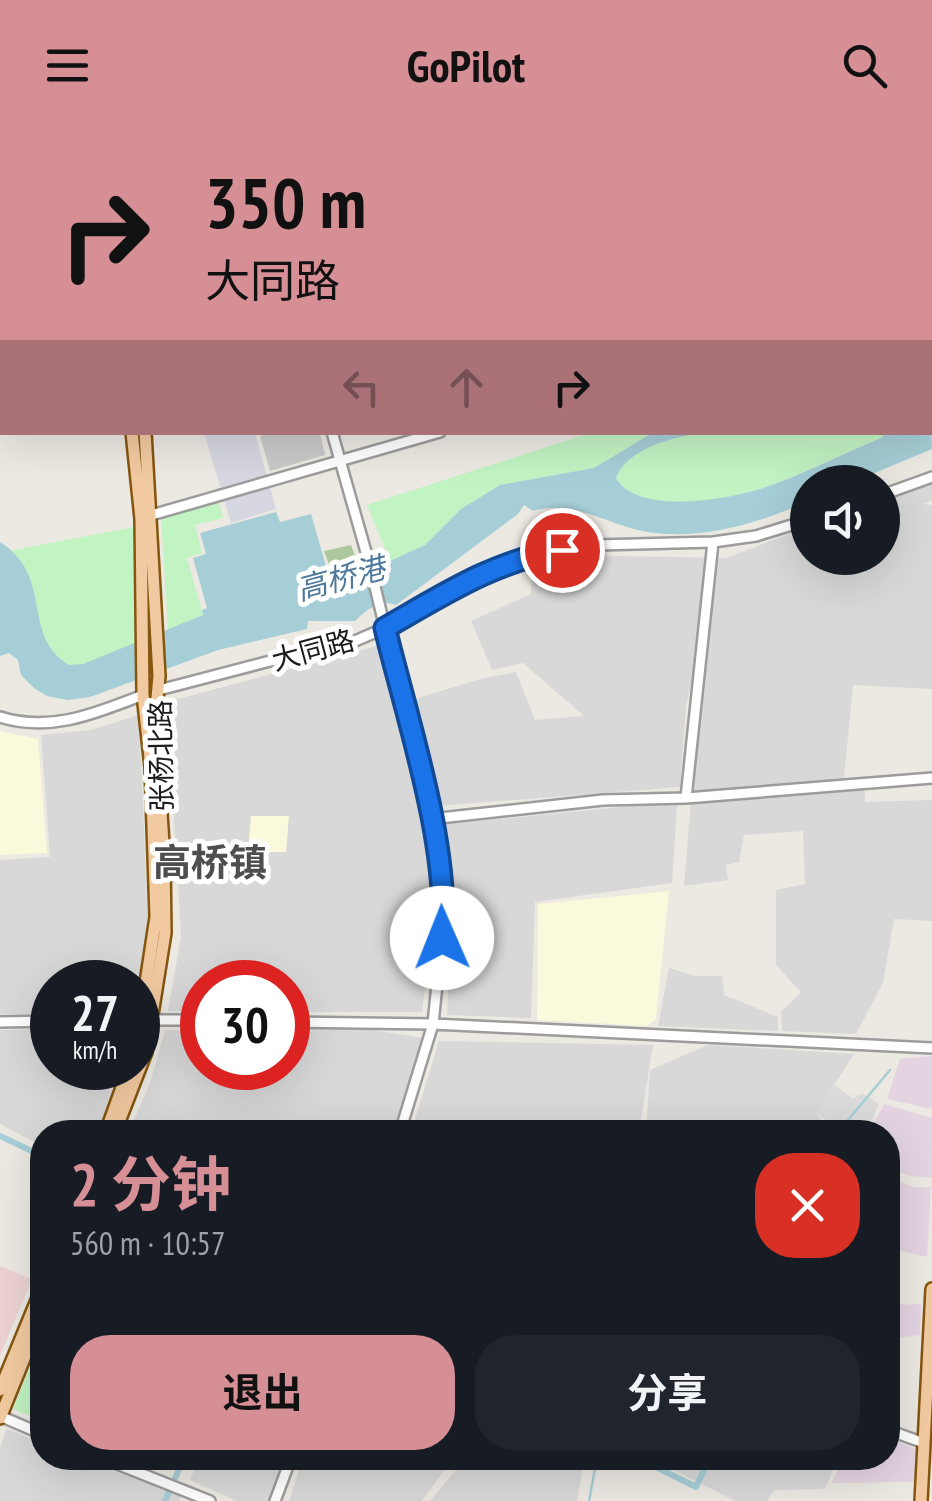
<!DOCTYPE html>
<html lang="zh">
<meta charset="utf-8">
<style>
body{margin:0;font-family:"PT Sans Narrow","Noto Sans SC",sans-serif;background:#20242c;color:#f1f3f6;height:100vh;display:flex;flex-direction:column;font-size:38px;white-space:nowrap}
*{box-sizing:border-box;margin:0}
p{font-size:32px;color:#9ea1a6}
.icon{flex:none;width:55px;height:55px;fill:none;stroke:currentColor;stroke-width:2;stroke-linecap:round;stroke-linejoin:round}
.map{position:relative;flex:1;overflow:hidden}
.details{position:absolute;left:30px;top:990px;width:870px;height:350px;display:flex;flex-direction:column;background:#171b24;border-radius:40px;box-shadow:0 10px 40px #0002}
.details>*{flex:none}
.guide{position:absolute;left:0px;top:0px;width:932px;height:305px;box-shadow:0 10px 40px #0002;background:#d58f95;color:#111;overflow:hidden}
.buttons{position:absolute;left:790px;top:335px;display:grid;gap:20px}
.buttons a{display:grid;place-items:center;width:110px;height:110px;border-radius:50%;background:#171b24;box-shadow:0 10px 40px #0002;font-size:50px}
.speed{position:absolute;left:30px;top:830px;display:flex;gap:20px;font-size:50px;font-weight:700;text-align:center}
.speed>*{display:grid;place-content:center;width:130px;height:130px;border-radius:50%;background:#171b24;box-shadow:0 10px 40px #0002;line-height:1}
.speed small{font-size:25px;font-weight:400}
.speed .limit{border:15px solid #d22;background:#fff;color:#111}
.pin{position:absolute;display:grid;place-items:center;width:85px;height:85px;color:#fff;margin:-42px;border:5px solid #fff;border-radius:50%;box-shadow:0 2px 10px #0007}
.me{position:absolute;width:110px;margin:-55px;rotate:359deg;stroke-linejoin:round;filter:drop-shadow(0 0 8px #0008)}
.turn{display:flex;align-items:center;gap:35px;height:210px;padding:0 40px;font-size:45px}
.turn .icon{width:130px;height:130px;stroke-width:2.5}
.turn b{display:block;font-size:70px;line-height:85px}
.lanes{display:flex;align-items:center;height:95px;padding:0 40px;background:#0003;justify-content:center;gap:50px;direction:ltr}
.lanes .off{opacity:.35}
.round{display:grid;place-items:center;flex:none;width:105px;height:105px;border-radius:40px;background:#20242c}
.headline{display:flex;align-items:center;justify-content:space-between;height:170px;padding:0 40px}
h1{font-size:60px;font-weight:700;line-height:75px;color:#d58f95}
.cta{display:flex;gap:20px;margin-top:auto;padding:20px 40px}
.cta a{flex:1;height:115px;border-radius:40px;background:#d58f95;color:#111;font-size:40px;font-weight:700;line-height:115px;text-align:center}
.cta a+a{background:#20242c;color:#f1f3f6}
header{display:flex;justify-content:space-between;align-items:center;height:130px;padding:0 40px;background:#d58f95;color:#111;font-size:45px;font-weight:700}
.map>svg:first-child{display:block}
</style>
<header><svg class="icon" aria-label="menu" viewBox="0 0 24 24"><path d="M4 6h16M4 12h16M4 18h16"/></svg>GoPilot<svg class="icon" aria-label="search" viewBox="0 0 24 24"><circle cx="10" cy="10" r="6"/><path d="M15 15l6 6"/></svg></header>
<div class="map">
<svg width="932" height="1371" viewBox="0 0 932 1371">
<rect width="100%" height="100%" fill="#ece8e2"/>
<path fill="#d9d8d8" d="M0,0l64,2h-62v237z
M391,0h186l1,2h-187z
M932,351v19l-9,4 9,1v184l-79,-4 -9,92 -3,1 23,-1 1,25 67,-2v121l-38,-2 -11,64 -27,51 -74,-3 -1,-19 20,-20 -25,-27v-75l29,-6 -2,-53 -59,4 -5,27 -13,3 2,15 -44,6 9,-111 13,-95 -14,-1 -6,28 -6,80 -242,19 -27,-106 73,-22 32,-6 19,48 49,-4 -61,-53 -31,7 -21,-49 60,-27v-26l37,-13 158,3 81,-31 1,31h74l1,-58z
M377,516l45,175 12,95 -12,96h-134v-30h-86v30l-34,-1 13,-75 -14,-234z
M139,585l9,204 -10,76v-13h-86v32h-52v-154l50,-3 -9,-122 50,-5z
M641,675h36l-5,78 -137,19 -4,116 -84,-3 4,-97 -11,-93z
M669,838l26,8h27l2,19 54,22v14l-120,-5z
M288,896l66,1 69,11 -31,94h-232l-26,-12 16,-37 15,-53 37,1v37h65v7l2,-7h19z
M52,899v39h67l-21,64h-56v14l-42,-22v-94z
M439,911l214,4 -14,87h-228z
M708,915l146,9 -38,59 16,19h-186l4,-62z
M7,1299l35,14v15h38l101,39 -2,4h-179v-54z
M199,1328h85l-15,43h-33l-46,-21z
M303,1328h150l-31,43h-133z
M466,1328h119l-8,43h-147z
M651,1328h187l-13,31 -51,1 -7,11h-32z"/>
<path fill="#ecd2d3" d="M0,1136l32,13 -32,77z"/>
<path fill="#e4d4e2" d="M932,926v53l-45,-10 13,-40z
M884,974l48,14v60l-21,-2 -23,-8v-36h-18z
M888,1046l25,11h18l-4,70 -39,-9z
M921,1174l-1,31 -32,4v-34z
M888,1308l30,12 -3,32 -83,1 10,-25h46z"/>
<path fill="#fbf9dc" d="M0,601l38,8 9,114 -47,2z
M251,686h38l-3,36h-38z
M669,761l-13,128 -9,7 -110,-6 1,-116z"/>
<path fill="#c9c9c9" d="M270,303h50l5,22 -55,16 -10,-35z"/>
<path fill="#abc79b" d="M351,415l10,27 -2,3 -13,-5 -14,2 -8,-21z"/>
<path fill="#c2f3c3" d="M590,303h62l-58,35 -94,17 -39,24 -36,36 -35,16 -23,-56z
M699,303h187l-5,5c-40,16 -80,37 -121,51 -36,12 -122,26 -144,-11 12,-30 54,-39 83,-45z
M218,368l5,20 -28,7 7,28 -15,5 16,57 -35,16 -7,-116z
M133,397l3,130 -39,18 -56,-21 -32,-103z
M42,1206v85l-29,-12z"/>
<path fill="#dbdbdb" d="M834,955l19,13 9,-5 17,11 -13,28h-24l-26,-19z"/>
<path fill="#d6d7e1" d="M204,303h51l21,76 -45,14z"/>
<path fill="#a6ced6" d="M930,267l2,52 -79,33h-45l-1,20c-47,20 -99,37 -152,31 -42,-4 -79,-35 -122,-22l-9,-6 -6,9 -122,91c-16,-6 -30,5 -41,16h-47l-1,8 -89,21 -128,47 -23,3 -20,-4 -13,-8 -13,-13 -3,-15 -9,-7 -9,3v-114c55,35 20,93 69,123l14,-1 120,-49 -1,-5 5,-2 -14,-50 13,-4 -6,-21 76,-21 4,10 31,-8 17,59 18,-3 14,5 23,-5 7,-9 35,-16 36,-36 39,-24 94,-17 58,-35h47c-29,6 -71,15 -83,45 21,37 109,22 144,11 41,-13 81,-35 121,-51l5,-5 44,-1z"/>
<g fill="none" stroke-linecap="round" stroke-linejoin="round">
<path stroke="#a6ced6" stroke-width="2.5" d="M838,1002l52,-62
M704,1340l4,-12
M589,1371l8,-43"/>
<path stroke="#a6ced6" stroke-width="6" d="M375,0l1,2
M605,0v2
M767,2l1,-2
M930,19h2
M0,1006l42,20
M638,1328l58,29 8,-17
M165,1371l19,-43"/>
<defs>
<path id="minor" d="M250,0l1,2
M364,0v2
M584,0l1,2
M783,2v-2
M930,4h2
M930,170h2
M0,255h2
M332,302l38,134 63,261 11,88 -11,109 -33,108
M882,365l50,-18
M148,386l292,-84
M159,560l111,-29 69,-13 46,-20 99,-56 42,-17 72,-10 115,-3 43,-6 52,-16
M0,587c51,16 96,-4 143,-22
M686,668l27,-256
M431,689l172,-19 83,-2 246,-20
M145,890h57
M0,892l52,-1
M288,892l145,2 499,24
M0,1286l42,18
M888,1300l36,13
M102,1328l108,43
M275,1371l16,-43"/>
<path id="major" d="M77,0v2
M94,0l1,2
M132,302l9,87 2,176 8,72 5,150 -18,118
M106,1002l23,-64
M115,1002l31,-80 19,-119 -1,-74 -9,-139 4,-44 -14,-244
M0,1260l42,-102
M0,1288l42,-104
M921,1371l11,-212"/>
</defs>
<use href="#minor" stroke="#9c9c9c" stroke-width="14"/>
<use href="#major" stroke="#84560e" stroke-width="16"/>
<use href="#minor" stroke="#fff" stroke-width="9"/>
<use href="#major" stroke="#f2caa1" stroke-width="11"/>
</g>
<g fill="none" stroke-linecap="round" stroke-linejoin="round">
<defs>
<path id="route" d="M442,808c8,-92 -35,-219 -57,-310 58,-33 111,-68 177,-78"/>
</defs>
<use href="#route" stroke="#114b97" stroke-width="25"/>
<use href="#route" stroke="#1a73e8" stroke-width="18"/>
</g>
<g text-anchor="middle" stroke-width="10" stroke-linejoin="round" paint-order="stroke">
<g font-size="28" fill="#1b1b1b" stroke="#fff">
<text transform="translate(313 520) rotate(-15)" y="10">大同路</text>
<text transform="translate(161 626) rotate(-91)" y="10">张杨北路</text>
</g>
<g font-size="30" font-style="italic" fill="#4f799a" stroke="#fff">
<text transform="translate(341 449) rotate(-15)" y="10">高桥港</text>
</g>
<g font-size="38" font-weight="bold" fill="#4e4e4e" stroke="#fff">
<text x="210" y="746">高桥镇</text>
</g>
</g>
</svg>
<div class="buttons">
<a><svg class="icon" aria-label="sound" viewBox="0 0 24 24"><path d="M4 9h4l5-4v14l-5-4H4zM17 9q2 3 0 6"/></svg></a>
</div>
<div class="speed"><div>27<small>km/h</small></div><div class="limit">30</div></div>
<div class="pin" style="left:562px;top:420px;background:#d93025"><svg class="icon" aria-label="arrive" viewBox="0 0 24 24"><path d="M6 21V4h12l-3 4 3 4H6"/></svg></div>
<svg class="me" style="left:442px;top:808px" viewBox="-20 -20 40 40"><circle r="19" fill="#fff"/><path d="M0-13L10 11 0 6-10 11z" fill="#1a73e8"/></svg>
<div class="guide">
<div class="turn"><svg class="icon" aria-label="right" viewBox="0 0 24 24"><path d="M7 20v-9h11M14 6l5 5-5 5"/></svg><div><b>350 m</b>大同路</div></div>
<div class="lanes"><svg class="icon off" aria-label="left" viewBox="0 0 24 24"><path d="M17 20v-9H6M10 6l-5 5 5 5"/></svg><svg class="icon off" aria-label="ahead" viewBox="0 0 24 24"><path d="M12 20V5M6 11l6-6 6 6"/></svg><svg class="icon" aria-label="right" viewBox="0 0 24 24"><path d="M7 20v-9h11M14 6l5 5-5 5"/></svg></div>
</div>
<section class="details">
<div class="headline"><div><h1>2 分钟</h1><p>560 m · 10:57</p></div><a class="round" style="background:#d93025;color:#fff"><svg class="icon" aria-label="close" viewBox="0 0 24 24"><path d="M6 6l12 12M18 6L6 18"/></svg></a></div>
<div class="cta"><a>退出</a><a>分享</a></div>
</section>
</div>
